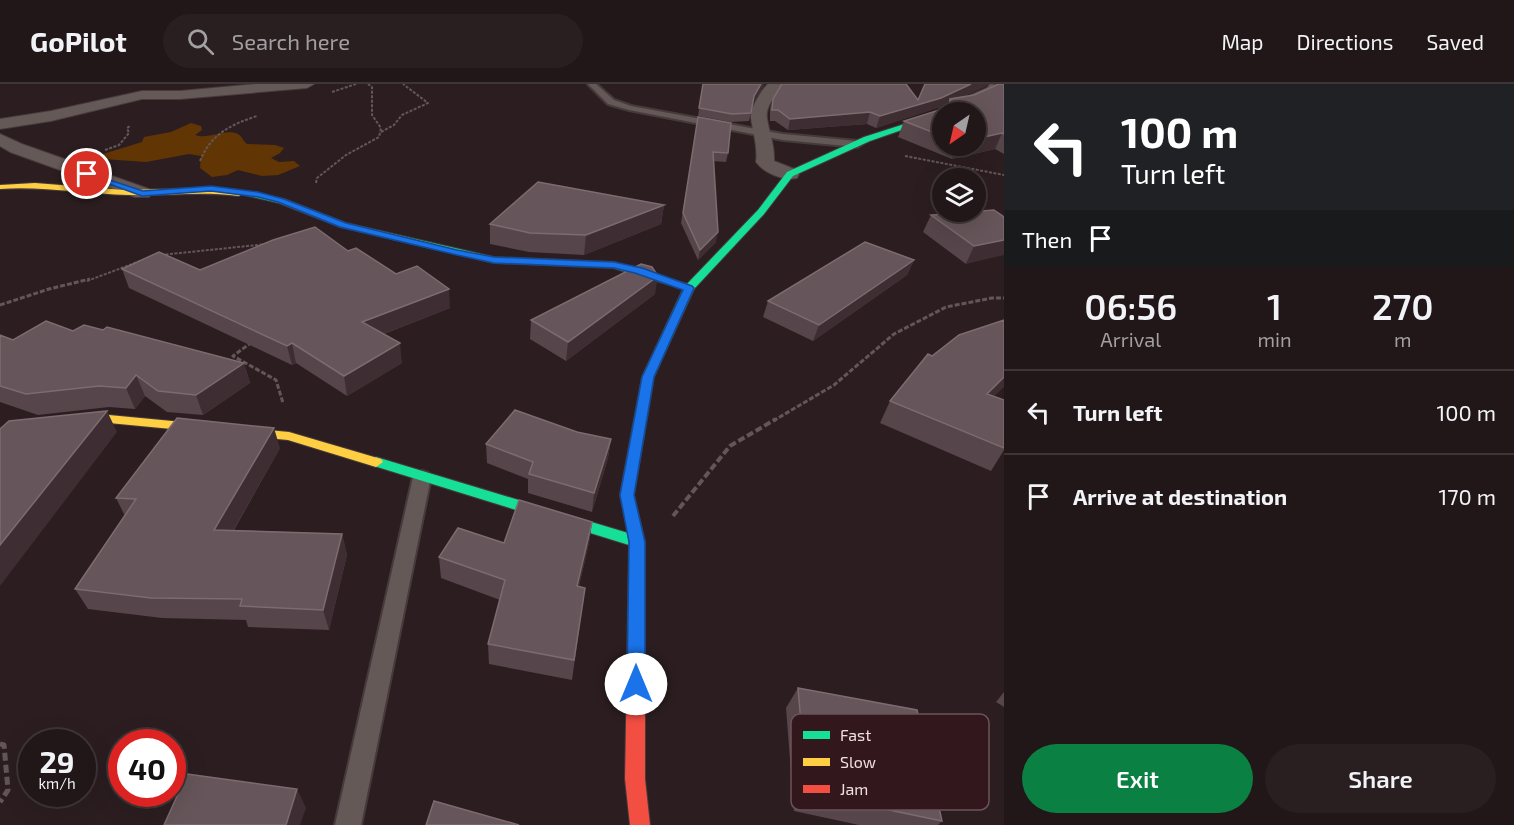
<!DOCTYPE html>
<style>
body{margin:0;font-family:"Exo 2",sans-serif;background:#291f21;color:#f1f3f6;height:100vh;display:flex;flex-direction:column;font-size:22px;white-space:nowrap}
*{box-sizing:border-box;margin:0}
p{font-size:20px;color:#a29fa2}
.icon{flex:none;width:33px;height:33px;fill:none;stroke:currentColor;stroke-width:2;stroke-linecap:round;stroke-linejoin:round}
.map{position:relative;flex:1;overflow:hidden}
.panel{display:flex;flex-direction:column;background:#211618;width:510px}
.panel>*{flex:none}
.guide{background:#202124;color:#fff;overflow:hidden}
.needle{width:39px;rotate:214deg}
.buttons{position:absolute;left:932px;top:18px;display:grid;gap:12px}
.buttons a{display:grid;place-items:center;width:54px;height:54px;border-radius:50%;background:#211618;box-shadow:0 6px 24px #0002,0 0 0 2px #3e3537;font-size:30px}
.speed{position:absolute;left:18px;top:645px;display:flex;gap:12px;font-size:30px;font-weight:700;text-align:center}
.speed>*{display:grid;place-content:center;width:78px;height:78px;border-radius:50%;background:#211618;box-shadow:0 6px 24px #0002,0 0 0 2px #3e3537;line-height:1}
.speed small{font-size:15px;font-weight:400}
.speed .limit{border:9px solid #d22;background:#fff;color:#111}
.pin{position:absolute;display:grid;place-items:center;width:51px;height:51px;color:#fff;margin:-26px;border:3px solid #fff;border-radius:50%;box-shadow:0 2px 6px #0007}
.me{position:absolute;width:66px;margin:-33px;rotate:0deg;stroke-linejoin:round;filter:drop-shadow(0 0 4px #0008)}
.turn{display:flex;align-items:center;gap:21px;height:126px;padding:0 18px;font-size:27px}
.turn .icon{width:78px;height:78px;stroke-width:2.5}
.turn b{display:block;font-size:42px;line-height:51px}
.then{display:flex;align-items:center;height:57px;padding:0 18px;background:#0003;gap:12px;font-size:22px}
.eta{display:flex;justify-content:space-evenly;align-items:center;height:102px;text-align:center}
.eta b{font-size:36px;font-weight:600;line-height:42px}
.primary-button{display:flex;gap:12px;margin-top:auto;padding:12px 18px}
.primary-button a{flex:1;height:69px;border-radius:36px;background:#0b8043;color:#fff;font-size:24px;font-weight:600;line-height:69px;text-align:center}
.primary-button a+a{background:#291f21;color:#f1f3f6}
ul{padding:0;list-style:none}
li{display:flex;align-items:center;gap:18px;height:84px;padding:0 18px;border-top:2px solid #3e3537}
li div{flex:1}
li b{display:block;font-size:22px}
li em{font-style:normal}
header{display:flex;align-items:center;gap:36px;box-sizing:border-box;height:84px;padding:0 30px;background:#211618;border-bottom:2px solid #3e3537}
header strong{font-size:28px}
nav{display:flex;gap:33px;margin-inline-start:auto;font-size:21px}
.search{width:420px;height:54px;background:#291f21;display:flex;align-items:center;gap:15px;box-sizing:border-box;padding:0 21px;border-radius:33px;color:#a29fa2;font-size:22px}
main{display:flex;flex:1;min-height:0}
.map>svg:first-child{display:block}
</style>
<header>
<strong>GoPilot</strong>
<div class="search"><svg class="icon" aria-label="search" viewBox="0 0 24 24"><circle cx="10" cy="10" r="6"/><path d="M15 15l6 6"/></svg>Search here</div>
<nav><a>Map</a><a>Directions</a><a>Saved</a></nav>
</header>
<main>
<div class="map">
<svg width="1004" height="741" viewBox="0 0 1004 741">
<rect width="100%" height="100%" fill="#2c1e20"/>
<path fill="#623504" d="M191,39l10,3 1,4 -7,5c14,5 30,-7 43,-1 4,2 5,7 9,10l28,1 9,3 -4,5 -9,5 8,4 15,-1 6,5 -22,9 -16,1 -24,-6 -11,5 -15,2 -12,-9 1,-12 -12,-2 -43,8 -43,-3v-5l39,-12 2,-5 27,-5z"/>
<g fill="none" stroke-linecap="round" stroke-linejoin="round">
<defs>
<path id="lane" d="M588,0h8l18,16 17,6 152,28 74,7 5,3 -5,3 -74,-7 -154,-30 -21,-6z
M422,387l6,2 3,4 -70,348h-26l78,-348 3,-4z"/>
<path id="street" d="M256,0h58l-7,4 -127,11h-38l-91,22 -51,8v-10l51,-8 91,-20h38z
M768,0h16c-6,8 -19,22 -17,34 2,15 8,27 7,43l23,9 2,4 -2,4c-14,3 -33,-5 -41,-16 2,-16 -3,-28 -5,-44 -1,-9 10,-28 17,-34z
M990,0l14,2c-13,16 -42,26 -62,26v4l-5,-4 2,-3 48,-21z
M0,50l22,10 127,45 3,4 -3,4h-14l-125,-45 -10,-6z"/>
<path id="fast" d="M942,28h2h-2v4l-72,25 -77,35 -29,38 -70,75 -40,88 -20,118 11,47v125l-3,6 -6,2 -6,-2 -3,-6 2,-122 -258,-80 -2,-3 7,-5 252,76 -8,-38 22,-118 41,-88 -70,-21 -119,-5 -154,-36 -61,-24 -44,-10 4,-3 45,9 62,24 148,34 120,5 73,22 71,-74 29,-38 77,-35z"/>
<path id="slow" d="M35,99l89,7 90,-2 25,2 4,3 -4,3c-37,-5 -73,0 -110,-1 -44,-1 -86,-9 -129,-6v-4z
M109,331l180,17 92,27 2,3 -7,5 -88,-27 -179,-17 -93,11 -16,5v-9l15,-4z"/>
<path id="jam" d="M636,575l6,2 3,6v112l5,46h-20l-5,-46 2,-112 3,-6z"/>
</defs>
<use href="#lane" stroke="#473a3c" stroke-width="4"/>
<use href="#street" stroke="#473a3c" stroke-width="2"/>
<use href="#fast" stroke="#473a3c" stroke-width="2"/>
<use href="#slow" stroke="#473a3c" stroke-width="2"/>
<use href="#jam" stroke="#473a3c" stroke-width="2"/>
<path stroke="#625756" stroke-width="2" stroke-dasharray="3 1.5" stroke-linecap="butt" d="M332,8l24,-8
M381,48l13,-7 8,-10 26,-12 -25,-19
M105,66l14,-5 10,-12 -2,-5 3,-2
M905,72l99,19
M200,77c11,-27 30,-36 57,-45
M316,99l1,-5 29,-23 33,-18 2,-9 -9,-13v-28l-4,-3
M161,171l106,-11
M87,197l61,-23"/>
<path stroke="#625756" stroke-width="3" stroke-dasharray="5 2" stroke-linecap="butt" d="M0,221l49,-16 41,-10
M252,258l-19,14 43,24 7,23
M773,337l61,-36 60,-51 52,-27 46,-9h12"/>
<path stroke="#625756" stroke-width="4" stroke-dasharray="7 3" stroke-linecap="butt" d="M673,432l57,-70 46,-27"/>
<path stroke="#625756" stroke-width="5" stroke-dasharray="8 4" stroke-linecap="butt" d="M0,660l4,1 4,45 -8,12"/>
<use href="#lane" fill="#645956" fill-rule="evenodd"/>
<use href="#street" fill="#645956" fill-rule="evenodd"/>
<use href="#fast" fill="#16e098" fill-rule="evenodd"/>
<use href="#slow" fill="#ffcf43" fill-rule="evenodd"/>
<use href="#jam" fill="#f24e42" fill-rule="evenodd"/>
</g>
<path fill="#56454a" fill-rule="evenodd" d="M703,0l61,1 -11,18 -4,18 -19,1 -32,-6z
M925,0h63l-2,2 -24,11 12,-2 30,-11v70l-9,-5 -43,10 -54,-22 6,-16 43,-14 2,-4 -12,5 -61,20 -9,-4 -79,6 -13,-9h-5v-12l3,-10 145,1zM942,28l33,34h-33z
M698,33l30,36 -2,9 -13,-1 3,81 -18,18 -17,-37z
M664,121l-3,19 -77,31 -55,-3 -39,-8v-20z
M994,126l-28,54 -43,-32 8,-17z
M348,167l102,57 -66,26 18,29 -55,33 -51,-33 -4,2 -163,-77 -7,-19 78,1z
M914,176l-7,15 -94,66 -50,-24 5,-16z
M655,210l-89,67 -36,-22 1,-19z
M103,246l141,33 6,20 -47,32 -36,-3 -22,-16 -10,13 -26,-2 -71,8 -38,-13v-67l13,5 60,-9z
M994,312l10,4v50l-13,21 -111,-48 10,-22z
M577,348l34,7 -3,19 -16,54 -64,-19v-14l-41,-16 -1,-19z
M280,364l-46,82 108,4 5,21 -18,75 -81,-3 -2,-7 -84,-2 -74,-9 -13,-20 50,-73 -9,-18z
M592,438l-3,21 -10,43 6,2 -13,92 -83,-16 -1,-20 12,-44 -59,-22 -2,-21 65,-14z
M798,604l144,133 -4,4h-79l-65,-14 -8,-103z
M1004,608v15l-8,-5z"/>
<path fill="#3e2e33" d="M761,0h3v1l-12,19 2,-8z
M971,0h17l-2,2 -36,17v-4l-1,4 -12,5 -61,20 4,-12z
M870,28l-3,12 -79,6 2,-11z
M1002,49l-7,16 -43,10 6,-13h17v-7z
M664,121l-3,19 -77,31 2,-20z
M718,148l-2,10 -18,18 2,-10z
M1004,156v15l-38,9 8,-18z
M914,176l-7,15 -94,66 6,-16z
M658,192l-3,18 -89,67 2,-19z
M449,205l1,19 -85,33 -3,-19z
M292,259l4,20 -4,2 -5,-19z
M400,259l2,20 -55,33 -3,-20z
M244,279l6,20 -47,32 -7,-20z
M136,291l9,21 -10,13 -9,-21z
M1004,293v10l-30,28 13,-21z
M107,327l10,21 -117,154v-41z
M274,344l6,20 -58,102 -8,-20z
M611,355l-3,19 -16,54 2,-19z
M592,438l-3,21 -15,64 3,-21z
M342,450l5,21 -18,75 -6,-20z
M297,705l9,19 -6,17h-14z"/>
<path fill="#66555a" stroke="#7c6b6f" stroke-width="1.5" d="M703,0h58l-7,12 -3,17 -19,1 -33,-6z
M782,0h124l12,16 7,-16h46l-30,14 -61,18 -10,-4 -80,7 -12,-9h-6l1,-11z
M999,0h5v50l-2,-1 -27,6v-27h-33v24l-38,-15 45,-14 1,-8 24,-4z
M698,33l33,6 -3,30 -15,-1 5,80 -18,18 -17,-37z
M538,98l126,23 -78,30 -56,-2 -40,-9z
M994,126l10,7v23l-30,6 -43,-31z
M315,143l33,24 8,-3 40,26 21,-8 32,23 -87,33 38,21 -56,33 -52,-33 -5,3 -165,-77 37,-17 41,18 73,-30z
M865,158l49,18 -95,65 -51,-24z
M641,180l11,3 6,9 -90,66 -37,-22z
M1004,236v57l-17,17 17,6v48l-114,-47 38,-47 4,2 27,-21z
M46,237l27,10 11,-6 19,5 4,-3 137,36 -48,32 -38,-4 -22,-16 -10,13 -27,-2 -73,8 -26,-8v-51l13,5z
M515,326l62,22 34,7 -17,54 -65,-19 4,-12 -47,-18z
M107,327l-107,134v-116l9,-8z
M177,334l97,10 -60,102 128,4 -19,76 -83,-4 2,-7 -91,-1 -76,-9 61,-90 -20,-1z
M519,416l73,22 -15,64 8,2 -11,72 -86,-16 17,-64 -66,-23 19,-29 46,15z
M798,604l119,22 25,111 -135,-28z
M187,690l110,15 -11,36h-122z
M434,717l85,24h-93z"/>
<path fill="#1a73e8" stroke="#114b97" stroke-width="1.5" d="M85,88l58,19 68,-5 47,6 26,7 62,24 111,27 37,7 120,5 28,6 50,18 2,2 -40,89 -20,118 11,47v142l-3,6 -6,3 -7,-3 -2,-6 2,-142 -9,-47 22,-118 41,-87 -48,-17 -21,-5 -120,-5 -37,-8 -117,-28 -62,-25 -20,-5 -47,-6 -69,5 -57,-21z"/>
<rect x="791" y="630" width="198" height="96" rx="9" fill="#32181c" stroke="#6b5457" stroke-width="1.5"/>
<rect x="803" y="647" width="27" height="8" fill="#16e098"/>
<rect x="803" y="674" width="27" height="8" fill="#ffcf43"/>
<rect x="803" y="701" width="27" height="8" fill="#f24e42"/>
<g font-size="16" fill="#f1dfe0">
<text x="840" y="657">Fast</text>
<text x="840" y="684">Slow</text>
<text x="840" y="711">Jam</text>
</g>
</svg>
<div class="buttons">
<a><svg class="needle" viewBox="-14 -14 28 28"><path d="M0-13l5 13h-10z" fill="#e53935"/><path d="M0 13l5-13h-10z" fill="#a29fa2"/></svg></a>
<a><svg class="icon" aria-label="layers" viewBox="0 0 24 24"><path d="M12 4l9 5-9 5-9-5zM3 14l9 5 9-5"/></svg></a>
</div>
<div class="speed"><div>29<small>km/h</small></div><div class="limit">40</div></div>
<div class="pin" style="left:87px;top:90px;background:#d93025"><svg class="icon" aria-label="arrive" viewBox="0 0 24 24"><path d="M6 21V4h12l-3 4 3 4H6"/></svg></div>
<svg class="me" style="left:636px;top:600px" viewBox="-20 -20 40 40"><circle r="19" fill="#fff"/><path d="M0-13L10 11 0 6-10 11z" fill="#1a73e8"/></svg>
</div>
<section class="panel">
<div class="guide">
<div class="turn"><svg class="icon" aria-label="left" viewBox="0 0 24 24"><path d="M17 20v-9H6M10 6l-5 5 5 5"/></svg><div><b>100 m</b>Turn left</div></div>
<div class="then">Then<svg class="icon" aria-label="arrive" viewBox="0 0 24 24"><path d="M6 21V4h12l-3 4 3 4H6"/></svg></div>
</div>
<div class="eta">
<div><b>06:56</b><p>Arrival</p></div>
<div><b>1</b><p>min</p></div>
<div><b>270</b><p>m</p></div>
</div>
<ul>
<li><svg class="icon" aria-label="left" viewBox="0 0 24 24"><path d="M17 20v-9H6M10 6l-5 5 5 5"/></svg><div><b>Turn left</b></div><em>100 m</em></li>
<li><svg class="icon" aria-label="arrive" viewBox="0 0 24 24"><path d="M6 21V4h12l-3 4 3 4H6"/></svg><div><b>Arrive at destination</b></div><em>170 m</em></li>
</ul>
<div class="primary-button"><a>Exit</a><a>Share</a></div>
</section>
</main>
